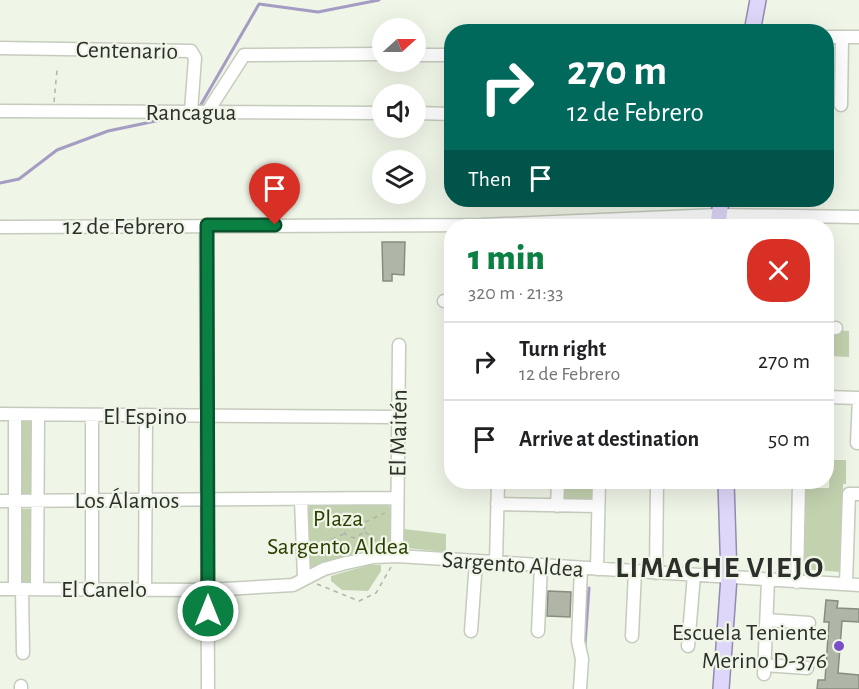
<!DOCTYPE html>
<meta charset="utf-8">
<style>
body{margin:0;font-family:"Alegreya Sans",sans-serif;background:#f6f6f6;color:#202124;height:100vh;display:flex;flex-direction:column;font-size:22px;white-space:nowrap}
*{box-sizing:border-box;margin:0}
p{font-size:20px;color:#757577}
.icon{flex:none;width:33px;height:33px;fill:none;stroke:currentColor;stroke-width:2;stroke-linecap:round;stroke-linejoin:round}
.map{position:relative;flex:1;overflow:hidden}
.drawer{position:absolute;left:444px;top:219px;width:390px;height:270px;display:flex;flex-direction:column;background:#fff;border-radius:24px;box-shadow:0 6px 24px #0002}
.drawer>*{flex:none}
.hud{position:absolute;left:444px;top:24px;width:390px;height:183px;border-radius:24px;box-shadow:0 6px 24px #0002;background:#00695c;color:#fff;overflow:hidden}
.needle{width:39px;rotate:69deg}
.buttons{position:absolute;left:372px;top:18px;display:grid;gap:12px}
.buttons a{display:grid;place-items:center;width:54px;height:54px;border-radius:50%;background:#fff;box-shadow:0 6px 24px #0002;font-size:30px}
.pin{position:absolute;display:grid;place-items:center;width:51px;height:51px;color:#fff;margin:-62px -26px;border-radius:50% 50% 50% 0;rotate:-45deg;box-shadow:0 0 6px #0007}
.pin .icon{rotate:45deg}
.me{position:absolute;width:66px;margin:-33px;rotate:0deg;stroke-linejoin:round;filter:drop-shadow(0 0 4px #0008)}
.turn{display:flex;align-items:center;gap:21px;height:126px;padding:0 24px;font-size:27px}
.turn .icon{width:78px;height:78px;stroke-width:2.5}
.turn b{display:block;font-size:42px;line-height:51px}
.then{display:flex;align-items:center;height:57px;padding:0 24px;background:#0003;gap:12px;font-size:22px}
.round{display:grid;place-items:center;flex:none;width:63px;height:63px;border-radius:24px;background:#f6f6f6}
.head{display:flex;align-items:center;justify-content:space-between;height:102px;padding:0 24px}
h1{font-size:36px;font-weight:800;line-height:45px;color:#0b8043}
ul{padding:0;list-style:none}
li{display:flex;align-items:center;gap:18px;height:78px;padding:0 24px;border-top:2px solid #e0e0e0}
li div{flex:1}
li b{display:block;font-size:22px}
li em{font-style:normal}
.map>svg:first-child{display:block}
</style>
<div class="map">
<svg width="859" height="689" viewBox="0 0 859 689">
<rect width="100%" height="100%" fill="#eff5e7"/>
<path fill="#c2d1ae" d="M827,330l22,1v26l-22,-1z
M19,420h17l-1,75 -17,-1z
M830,460h16v24h-3l-2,88 -40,-3 2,-81h26z
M560,482h36v13l-6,4h-28z
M309,503h77l7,7v39l-80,21 -6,-5z
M17,509h16l-1,75h-17z
M404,529l42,5v18l-39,-4 -3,-6z
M369,565h12v6l-13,20 -26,-1 -11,-9v-5z"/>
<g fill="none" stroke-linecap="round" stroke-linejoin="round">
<path stroke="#a59cc4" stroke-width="3" d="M199,108l60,-104 59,8 61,-12
M0,183l19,-4 38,-29 51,-19 67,-14
M585,645l4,-57"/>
</g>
<path fill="#afb5a7" stroke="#878d7f" stroke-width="1.5" d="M382,242h23l-1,33 -12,-1v7h-9z
M548,591l23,1 -1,25 -23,-1z
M826,600l12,1 -1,7 22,1v13l-17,-1 -4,52 21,2v14h-42l1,-9h7l4,-58h-5z"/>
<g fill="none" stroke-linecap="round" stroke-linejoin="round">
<defs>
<path id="minor" d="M826,37h33
M0,48l191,3 4,7 -4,53
M416,55h36
M841,105l1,-68
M0,111l382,2
M208,111l36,-56 138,-1
M416,113l36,1
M206,225l2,464
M0,227l482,-2 236,-10 141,2
M444,301h8
M826,328h10
M826,397l33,1
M0,414l398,3
M857,443l2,-45
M301,499l3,80
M0,501l397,-3
M497,504l101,2
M557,506l1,-24
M397,556l2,-211
M496,563l2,-81
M597,569l2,-87
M656,573l1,-91
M797,582l2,-100
M846,584l3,-90h10
M0,589l208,1 85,-5 31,-16 22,-6 28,-6 23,-1 462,29
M15,589v-174
M22,589l1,64
M37,589l1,-174
M92,589v-174
M145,590l1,-175
M767,620l42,3
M471,631l5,-70
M538,631l3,-66
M632,636l3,-65
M688,646l6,-71
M765,665l42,3
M764,674l4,-93
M21,686v3
M580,689l2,-30 -4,-18 3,-73"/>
<path id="major" d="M752,32l6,-32
M718,226l3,-26
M721,689l8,-112 -3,-95"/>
</defs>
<use href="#minor" stroke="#c5cbbd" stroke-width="15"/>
<use href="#major" stroke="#938bae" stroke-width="18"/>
<path stroke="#b0b5aa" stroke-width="1.5" stroke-dasharray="4.5 4.5" stroke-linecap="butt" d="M54,102l3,-32
M323,510l23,11 -1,13 9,4 11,-6 -1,-9 -8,-6 -10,4
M365,522l20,-9
M365,532l16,12
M315,546l29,-12
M317,584l42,17 17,-8 15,-26"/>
<use href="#minor" stroke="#fff" stroke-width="12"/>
<use href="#major" stroke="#dfd7f9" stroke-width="15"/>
</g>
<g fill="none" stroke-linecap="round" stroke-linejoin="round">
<defs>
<path id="route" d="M208,611l-1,-386h68"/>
</defs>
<use href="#route" stroke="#07532c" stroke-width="15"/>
<use href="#route" stroke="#0b8043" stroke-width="10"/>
</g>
<circle fill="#794fc8" stroke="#eff5e7" stroke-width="2" cx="839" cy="646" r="6"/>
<g text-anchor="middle" stroke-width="4.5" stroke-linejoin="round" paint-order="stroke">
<g font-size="24" fill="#2d302a" stroke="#eff5e7">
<text transform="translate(127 50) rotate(1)" y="8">Centenario</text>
<text x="191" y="120">Rancagua</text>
<text x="124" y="234">12 de Febrero</text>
<text x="145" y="424">El Espino</text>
<text transform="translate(398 433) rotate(-89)" y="8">El Maitén</text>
<text x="127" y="508">Los Álamos</text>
<text transform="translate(513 564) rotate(4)" y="8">Sargento Aldea</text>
<text x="104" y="597">El Canelo</text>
</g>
<g font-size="24" fill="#2c3f00" stroke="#eff5e7">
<text x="338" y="526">Plaza<tspan x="338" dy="28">Sargento Aldea</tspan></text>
</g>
<g font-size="24" fill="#2d302a" stroke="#eff5e7" text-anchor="end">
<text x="827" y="640">Escuela Teniente<tspan x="827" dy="28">Merino D-376</tspan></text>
</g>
<g font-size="30" font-weight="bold" letter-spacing="1.5" fill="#2d302a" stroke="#eff5e7">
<text x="720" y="577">LIMACHE VIEJO</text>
</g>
</g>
</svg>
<div class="buttons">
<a><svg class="needle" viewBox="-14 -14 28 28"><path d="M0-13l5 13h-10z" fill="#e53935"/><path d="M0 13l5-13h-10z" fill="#757577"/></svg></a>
<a><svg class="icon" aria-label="sound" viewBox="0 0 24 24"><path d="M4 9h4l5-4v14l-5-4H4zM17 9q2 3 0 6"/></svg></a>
<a><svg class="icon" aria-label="layers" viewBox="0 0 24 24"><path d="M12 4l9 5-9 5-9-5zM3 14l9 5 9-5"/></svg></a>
</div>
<div class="pin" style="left:275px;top:225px;background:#d93025"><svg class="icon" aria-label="arrive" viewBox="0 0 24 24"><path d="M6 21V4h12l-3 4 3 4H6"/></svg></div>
<svg class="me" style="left:208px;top:611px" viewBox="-20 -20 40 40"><circle r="17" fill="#0b8043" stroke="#fff" stroke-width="3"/><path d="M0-11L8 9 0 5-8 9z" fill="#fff"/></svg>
<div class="hud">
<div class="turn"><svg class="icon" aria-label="right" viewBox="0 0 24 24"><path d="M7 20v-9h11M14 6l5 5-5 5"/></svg><div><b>270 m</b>12 de Febrero</div></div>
<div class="then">Then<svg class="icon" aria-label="arrive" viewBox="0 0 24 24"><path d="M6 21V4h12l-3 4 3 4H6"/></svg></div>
</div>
<section class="drawer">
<div class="head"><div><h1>1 min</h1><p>320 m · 21:33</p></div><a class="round" style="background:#d93025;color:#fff"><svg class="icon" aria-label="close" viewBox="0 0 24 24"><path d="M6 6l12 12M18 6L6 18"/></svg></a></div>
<ul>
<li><svg class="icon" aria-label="right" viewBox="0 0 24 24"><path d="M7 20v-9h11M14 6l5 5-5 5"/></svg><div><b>Turn right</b><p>12 de Febrero</p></div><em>270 m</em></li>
<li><svg class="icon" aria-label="arrive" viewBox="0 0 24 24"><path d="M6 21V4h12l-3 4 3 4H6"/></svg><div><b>Arrive at destination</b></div><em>50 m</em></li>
</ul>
</section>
</div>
